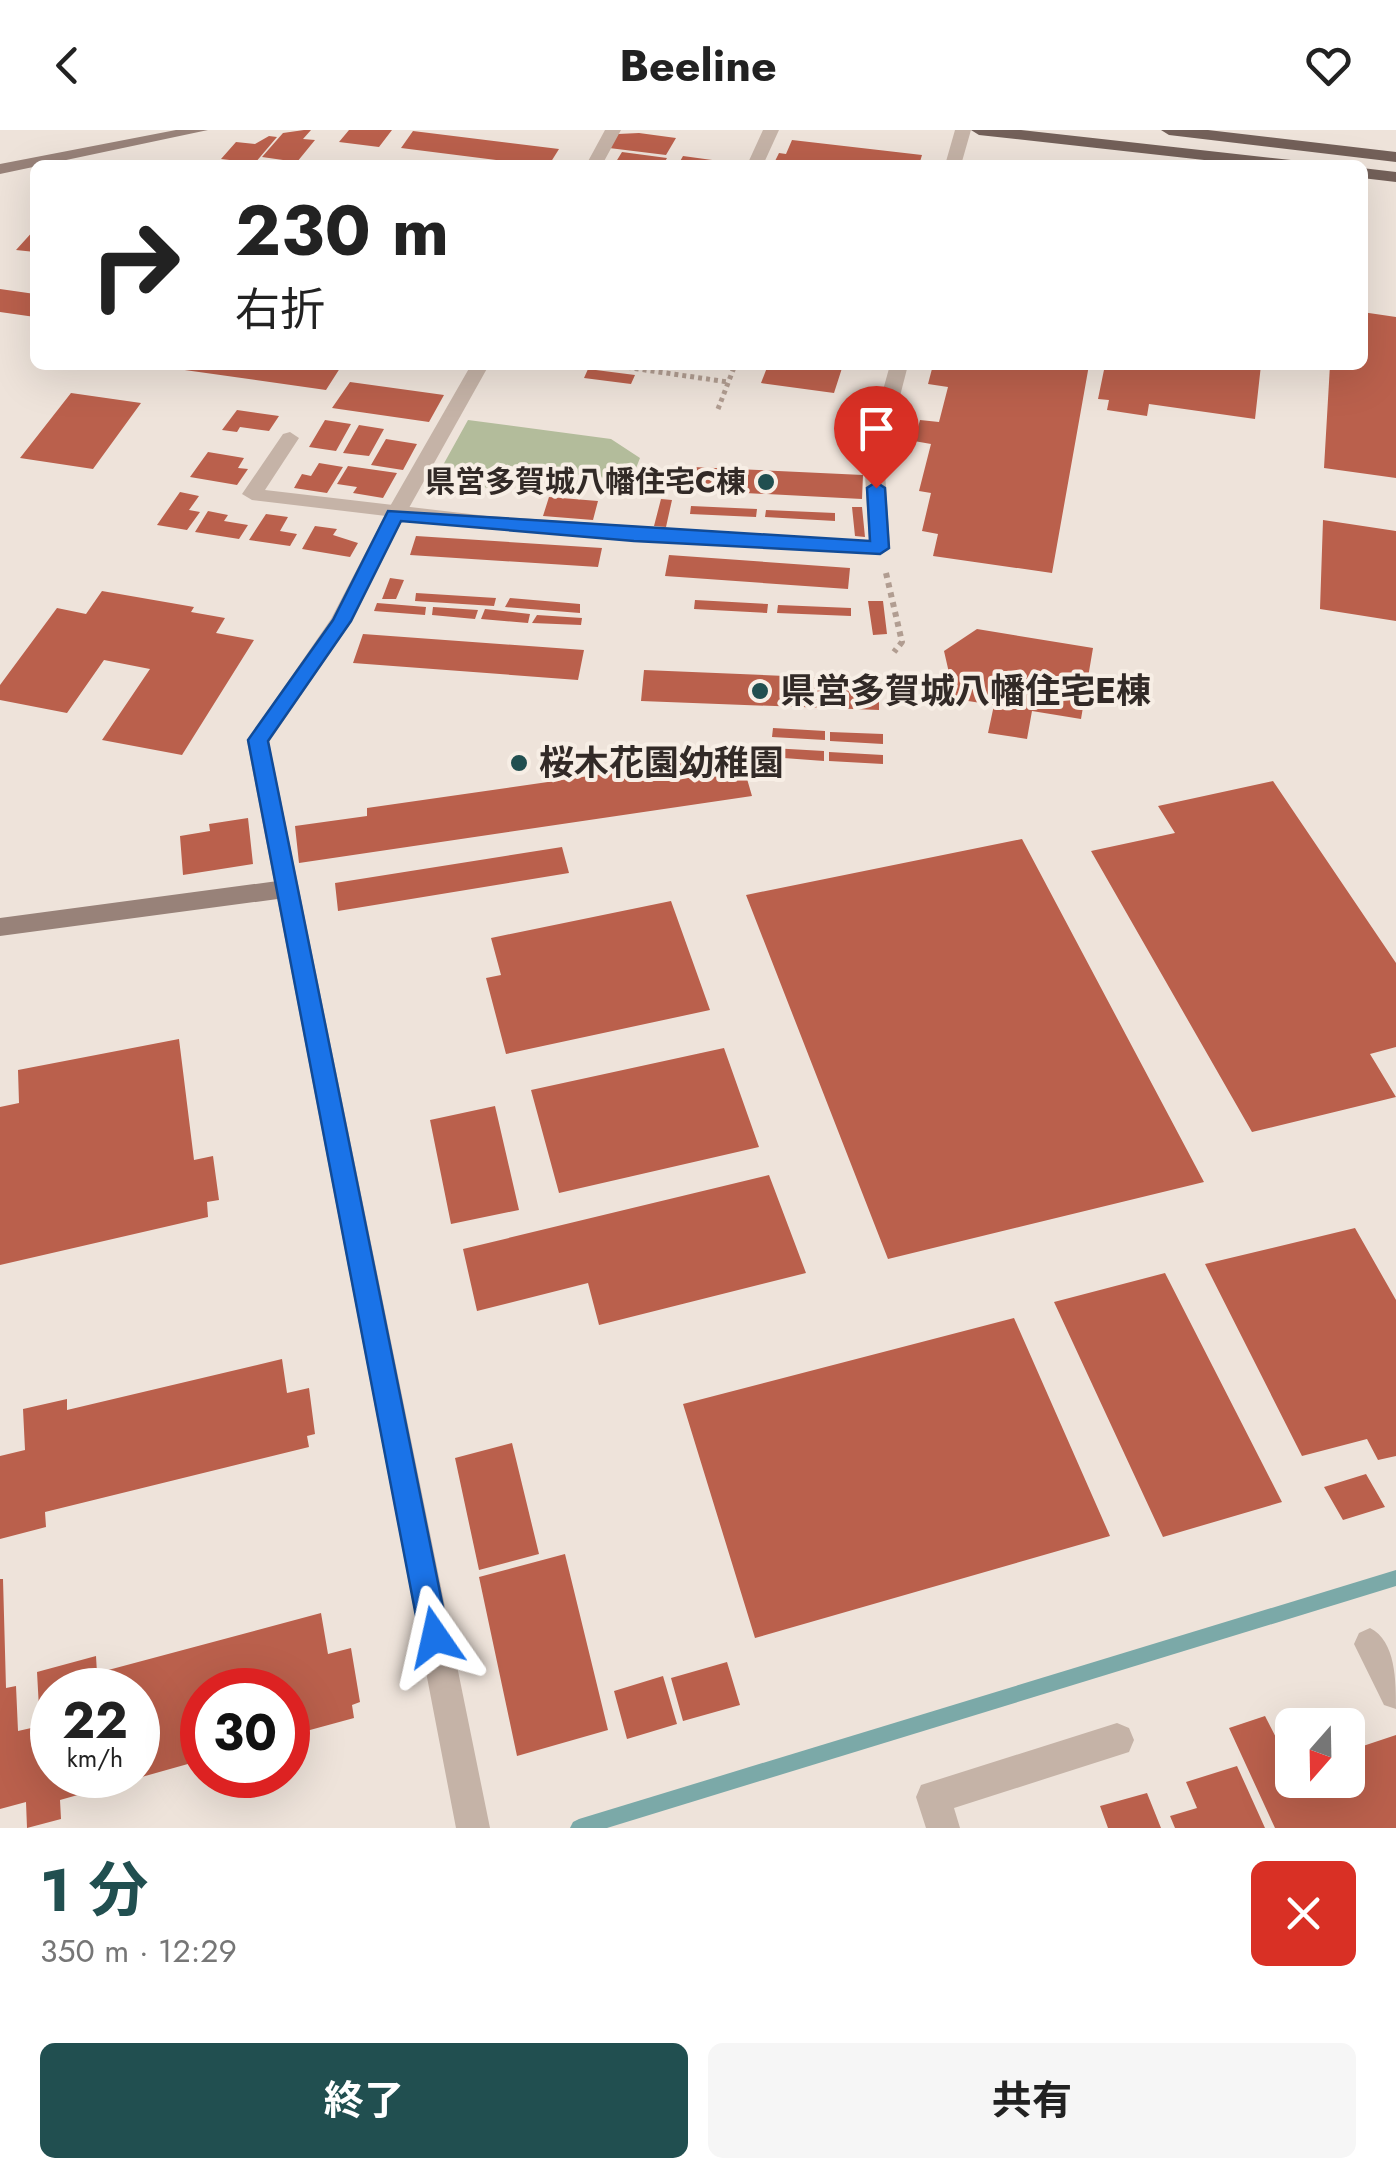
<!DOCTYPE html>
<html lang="ja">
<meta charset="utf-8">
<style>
body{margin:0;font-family:Jost,"Noto Sans JP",sans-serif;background:#f6f6f6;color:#222;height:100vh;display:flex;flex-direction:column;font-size:38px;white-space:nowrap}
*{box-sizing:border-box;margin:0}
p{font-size:32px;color:#767676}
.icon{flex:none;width:55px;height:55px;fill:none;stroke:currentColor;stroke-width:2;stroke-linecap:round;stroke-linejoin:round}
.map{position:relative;height:1698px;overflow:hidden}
.details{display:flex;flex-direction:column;background:#fff;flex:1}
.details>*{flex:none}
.banner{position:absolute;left:30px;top:30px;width:1338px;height:210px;border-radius:15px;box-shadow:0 10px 40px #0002;background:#fff;color:#222;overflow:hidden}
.needle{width:65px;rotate:200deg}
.controls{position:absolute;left:1275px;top:1578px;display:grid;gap:20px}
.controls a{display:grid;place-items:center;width:90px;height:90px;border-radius:15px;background:#fff;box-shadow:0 10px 40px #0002;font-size:50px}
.speed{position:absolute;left:30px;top:1538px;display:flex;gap:20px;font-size:50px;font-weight:700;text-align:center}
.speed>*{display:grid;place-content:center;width:130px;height:130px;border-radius:50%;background:#fff;box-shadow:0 10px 40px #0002;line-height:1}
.speed small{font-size:25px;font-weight:400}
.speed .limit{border:15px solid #d22;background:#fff;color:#111}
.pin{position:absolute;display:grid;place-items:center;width:85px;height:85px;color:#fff;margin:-102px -42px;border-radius:50% 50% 50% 0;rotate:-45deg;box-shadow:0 0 10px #0007}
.pin .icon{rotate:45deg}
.me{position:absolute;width:110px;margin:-55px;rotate:349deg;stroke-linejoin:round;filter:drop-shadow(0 0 8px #0008)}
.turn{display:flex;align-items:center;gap:35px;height:210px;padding:0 40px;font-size:45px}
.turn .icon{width:130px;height:130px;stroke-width:2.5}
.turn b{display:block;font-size:70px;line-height:85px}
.round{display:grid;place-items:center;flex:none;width:105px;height:105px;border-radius:15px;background:#f6f6f6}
.head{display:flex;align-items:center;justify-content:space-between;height:170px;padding:0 40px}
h1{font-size:60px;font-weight:700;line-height:75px;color:#214f50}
.primary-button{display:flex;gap:20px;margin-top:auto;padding:20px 40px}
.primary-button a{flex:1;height:115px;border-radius:15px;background:#214f50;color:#fff;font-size:40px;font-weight:700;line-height:115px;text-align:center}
.primary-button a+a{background:#f6f6f6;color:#222}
header{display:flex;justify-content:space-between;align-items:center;height:130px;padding:0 40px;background:#fff;font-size:45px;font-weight:700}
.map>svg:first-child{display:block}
</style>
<header><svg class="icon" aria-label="back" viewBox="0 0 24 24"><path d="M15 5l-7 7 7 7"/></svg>Beeline<svg class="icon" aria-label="heart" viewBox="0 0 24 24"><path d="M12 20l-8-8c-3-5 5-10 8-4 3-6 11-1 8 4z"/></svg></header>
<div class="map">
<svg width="1396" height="1698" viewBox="0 0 1396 1698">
<rect width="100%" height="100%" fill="#eee3da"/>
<path fill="#b3bc9b" d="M468,290l143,19 29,19 -9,23 -121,-15 -13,22 -65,-3z"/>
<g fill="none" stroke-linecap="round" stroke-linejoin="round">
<path fill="#7ba9a8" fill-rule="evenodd" d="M1396,1440v16l-789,242h-37l3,-6 6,-3z"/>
</g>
<path fill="#ba604c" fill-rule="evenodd" d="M304,0h7l-8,9 12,1 -18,22 -35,-5 21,-24z
M349,0h43l-13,17 -40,-5z
M413,1l146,18 -10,16h-13l-135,-17z
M639,3l37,5 -10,17 -57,-7 9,-14z
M269,6l8,1 -22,26 -34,-4 15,-17 19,2z
M792,10l130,15 -3,10 -145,-2 5,-10 7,1z
M622,22l45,6 -4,7h-49z
M683,26l51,7 -1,2h-55z
M35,99v23l-19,-2z
M0,159l35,5v23l-35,-5z
M1362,182l34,5v161l-72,-10 6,-103h32z
M149,235h193l-16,25z
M768,235h75l-9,28 -73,-10z
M933,235h156l-37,208 -119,-17 5,-22 -16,-3 9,-38 -12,-2 12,-47 -17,-3 6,-21 19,2 9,-35 -20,-3z
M1105,235h156l-6,54 -106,-15 -2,12 -40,-6 2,-10 -11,-1z
M588,239l47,6 -4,9 -47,-6z
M350,252l94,13 -15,27 -97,-14z
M71,263l70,10 -48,66 -73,-11z
M237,280l42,6 -10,15 -29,-4 -3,5 -15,-2z
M325,290l26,4 -15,27 -27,-4z
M359,295l25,4 -15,27 -26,-3z
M386,309l31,5 -14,26 -32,-5z
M208,322l36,6 -6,10 10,1 -11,16 -47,-8z
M319,333l24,4 -16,26 -33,-5 8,-14 9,2z
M348,336l49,7 -14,25 -30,-5 4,-6 -20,-3z
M671,336l192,9 -1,24 -194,-10z
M180,362l19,4 -10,14 11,2 -13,18 -30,-5z
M549,367l49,4 -5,19 -50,-4z
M661,369l11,1 -6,27 -12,-1z
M691,376l66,3 -1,8 -66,-3z
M852,377h10l3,30 -10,-1z
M766,380l69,3v8l-70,-4z
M208,381l20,4 -4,6 24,4 -9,14 -44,-7z
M266,384l22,3 -8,14 17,3 -7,12 -41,-6z
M1323,390l73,11v90l-76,-12z
M315,396l22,3 -4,6 25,8 -8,14 -48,-8z
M416,406l186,12 -4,19 -188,-12z
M669,425l181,13 -2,21 -183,-13z
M390,448l14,2 -8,19h-14z
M102,461l92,16 -3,5 34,6 -9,15 38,7 -72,115 -80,-15 48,-71 -46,-9 -37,53 -67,-13v-15l57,-77 29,6z
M416,463l80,5 -2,8 -79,-5z
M510,468l70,6v9l-75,-6z
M695,470l73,4 -1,9 -73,-4z
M868,471h15l4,33 -14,1z
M377,473l49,4 -1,8 -51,-4z
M778,475l73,3v8l-74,-3z
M433,477l45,3 -3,9 -43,-4z
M485,479l45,5 -2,9 -47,-4z
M537,485l45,3 -1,7 -49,-2z
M977,499l116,19 -12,71 -49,-8 -5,28 -39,-6 6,-28 -39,-6 -11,-48z
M363,504l221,16 -6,30 -225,-17z
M644,540l235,10v30l-238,-9z
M773,598l52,3v9l-53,-3z
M830,602l53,2v10l-53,-3z
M771,618l53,3v10l-54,-4z
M829,622l54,3v9l-54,-3z
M707,629l5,18 33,-5 7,24 -453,67 -4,-37 72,-10v-8z
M1273,651l123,182v84l-26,7 26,43 -144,35 -161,-281 84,-18 -17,-27z
M248,688l5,46 -70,11 -3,-39 30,-5 -1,-7z
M1022,709l182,343 -316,77 -142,-364z
M562,717l7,26 -231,38 -3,-28z
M671,771l39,109 -204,44 -20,-76 15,-3 -10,-37z
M179,909l15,121 19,-4 6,44 -12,2 1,15 -208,48v-158l19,-4 -1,-33z
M724,918l35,99 -200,46 -28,-103z
M495,976l24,104 -68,14 -21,-104z
M769,1045l37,98 -207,52 -11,-42 -111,28 -14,-62z
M1355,1098l41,72v156l-18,4 -11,-21 -65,17 -97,-192z
M1165,1143l117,229 -119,35 -109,-235z
M1014,1188l96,218 -355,102 -72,-234z
M282,1229l5,34 22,-5 6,46 -8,2 2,11 -264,65 1,15 -46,12v-83l25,-6 -2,-41 44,-10v11z
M512,1313l27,111 -60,16 -24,-112z
M1366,1344l19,33 -42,13 -19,-33z
M565,1424l43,176 -91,26 -38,-179z
M0,1449h3l3,109 10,-2 2,45 22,-5 -3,-54 59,-16 1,17 224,-60 7,41 23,-6 9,54 -8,3 2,13 -66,18v-46h-86v70l-142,40 1,19 -34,9 -1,-26 -26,7zM52,1560h86v85h-86z
M727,1532l13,43 -57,16 -12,-43z
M663,1546l14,48 -50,15 -13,-48z
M1265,1586l27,53v11h56v-29l48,-16v93h-121l-46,-100z
M1237,1636l28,62h-90l-5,-12 27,-8 -11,-26z
M1147,1663l14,35h-53l-8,-22z"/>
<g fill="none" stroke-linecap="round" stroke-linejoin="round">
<path stroke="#b19d91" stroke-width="5" stroke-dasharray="4 4" stroke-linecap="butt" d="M611,235l117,17
M718,279l17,-44"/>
<path stroke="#b19d91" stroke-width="6" stroke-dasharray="5 5" stroke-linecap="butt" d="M886,443l16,69 -8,10"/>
<path fill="#c5b3a7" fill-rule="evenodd" d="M763,0h16l-16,35h-16z
M955,0h16l-10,35h-16z
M890,235h18l-24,93 6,90 -10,6 -393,-26 -235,-28 -10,-6 41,-60 7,-2 9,6 -34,52 222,26 382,25 -5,-83z"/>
<path fill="#c5b3a7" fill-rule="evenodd" d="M605,0h16l-19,35h-16z
M471,235h18l-84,150 -53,106 -83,121 221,1086h-34l-209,-1087 84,-122 54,-104z
M1370,1498c26,13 26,53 26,81l-12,-4 -30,-61 5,-11z
M1117,1593l12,5 5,12 -5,12 -175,56 6,20h-34l-10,-31 5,-12z"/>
<path fill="#988279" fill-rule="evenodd" d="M176,0h32l-208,44v-10z
M285,750l12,9 -12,9 -285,38v-18z"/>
<path fill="#736059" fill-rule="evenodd" d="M971,0h50l270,30 8,5h-50l-270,-30z
M1161,0h47l188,22v10l-227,-27z
M1362,38l34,4v10l-34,-4z"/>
</g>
<path fill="#1a73e8" stroke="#114b97" stroke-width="2.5" d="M876,352l9,6 4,60 -9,6 -246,-13 -233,-20 -50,100 -83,120 181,896 -4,10 -10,4 -11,-4 -4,-10 -172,-897 85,-120 55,-109 482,30 -3,-53z"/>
<g fill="#214f50" stroke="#f7eee5" stroke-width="4">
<circle cx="766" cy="352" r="10"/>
<circle cx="760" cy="561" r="10"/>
<circle cx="519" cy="633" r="10"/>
</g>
<g text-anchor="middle" stroke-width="8" stroke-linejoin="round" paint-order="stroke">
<g font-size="30" font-weight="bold" fill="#322a27" stroke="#f7eee5" text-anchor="end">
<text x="746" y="362">県営多賀城八幡住宅C棟</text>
</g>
<g font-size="35" font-weight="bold" fill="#322a27" stroke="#f7eee5" text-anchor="start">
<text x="780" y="573">県営多賀城八幡住宅E棟</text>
<text x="539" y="645">桜木花園幼稚園</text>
</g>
</g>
</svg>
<div class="controls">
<a><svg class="needle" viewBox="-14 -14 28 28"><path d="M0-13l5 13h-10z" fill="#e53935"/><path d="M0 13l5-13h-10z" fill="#767676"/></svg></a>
</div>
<div class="speed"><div>22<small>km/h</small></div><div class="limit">30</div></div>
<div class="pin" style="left:876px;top:358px;background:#d93025"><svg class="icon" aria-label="arrive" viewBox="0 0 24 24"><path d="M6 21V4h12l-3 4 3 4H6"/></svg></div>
<svg class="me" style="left:435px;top:1507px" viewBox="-20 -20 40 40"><path d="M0-17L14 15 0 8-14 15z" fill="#1a73e8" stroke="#fff" stroke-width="4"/></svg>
<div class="banner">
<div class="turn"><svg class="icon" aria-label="right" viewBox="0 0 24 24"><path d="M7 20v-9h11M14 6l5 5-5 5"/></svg><div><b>230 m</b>右折</div></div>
</div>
</div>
<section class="details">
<div class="head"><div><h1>1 分</h1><p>350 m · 12:29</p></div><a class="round" style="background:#d93025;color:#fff"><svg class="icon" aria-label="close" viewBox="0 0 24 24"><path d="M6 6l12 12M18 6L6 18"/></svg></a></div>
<div class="primary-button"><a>終了</a><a>共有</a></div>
</section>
